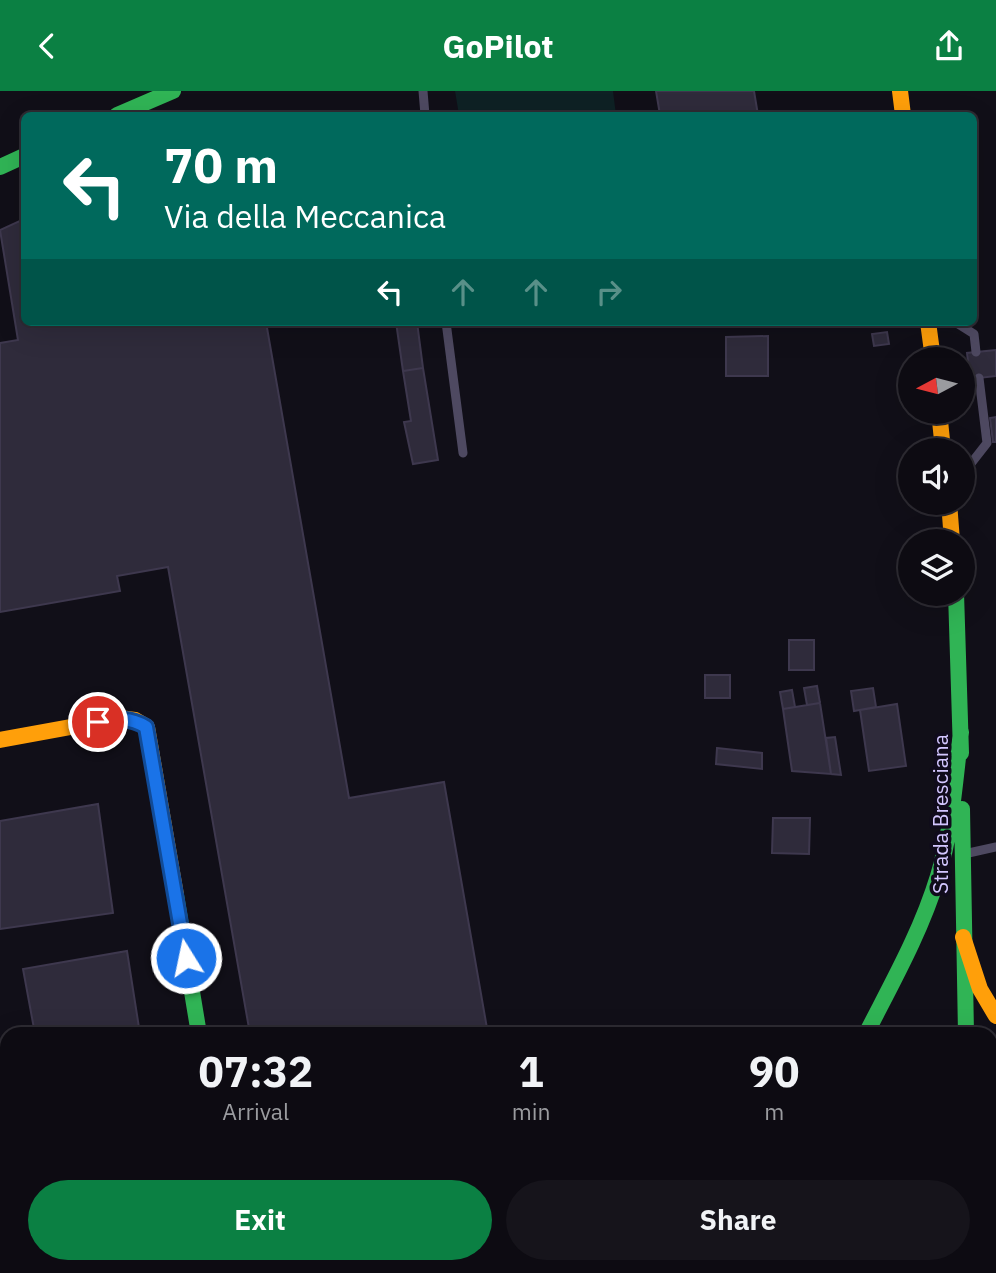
<!DOCTYPE html>
<style>
body{margin:0;font-family:"IBM Plex Sans",sans-serif;background:#16141b;color:#f1f3f6;height:100vh;display:flex;flex-direction:column;font-size:26px;white-space:nowrap}
*{box-sizing:border-box;margin:0}
p{font-size:23px;color:#9a9b9f}
.icon{flex:none;width:38px;height:38px;fill:none;stroke:currentColor;stroke-width:2;stroke-linecap:round;stroke-linejoin:round}
.map{position:relative;flex:1;overflow:hidden}
.details{position:absolute;left:0px;top:936px;width:998px;height:247px;display:flex;flex-direction:column;background:#0d0b12;border-radius:21px 21px 0 0;box-shadow:0 7px 28px #0002,0 0 0 2px #2d2b32}
.details>*{flex:none}
.top-card{position:absolute;left:21px;top:21px;width:956px;height:214px;border-radius:10px;box-shadow:0 7px 28px #0002,0 0 0 2px #2d2b32;background:#00695c;color:#fff;overflow:hidden}
.needle{width:46px;rotate:263deg}
.buttons{position:absolute;left:898px;top:256px;display:grid;gap:14px}
.buttons a{display:grid;place-items:center;width:77px;height:77px;border-radius:50%;background:#0d0b12;box-shadow:0 7px 28px #0002,0 0 0 2px #2d2b32;font-size:35px}
.pin{position:absolute;display:grid;place-items:center;width:60px;height:60px;color:#fff;margin:-30px;border:4px solid #fff;border-radius:50%;box-shadow:0 2px 7px #0007}
.me{position:absolute;width:77px;margin:-38px;rotate:350deg;stroke-linejoin:round;filter:drop-shadow(0 0 5px #0008)}
.turn{display:flex;align-items:center;gap:24px;height:147px;padding:0 28px;font-size:32px}
.turn .icon{width:91px;height:91px;stroke-width:2.5}
.turn b{display:block;font-size:49px;line-height:60px}
.lanes{display:flex;align-items:center;height:66px;padding:0 28px;background:#0003;justify-content:center;gap:35px;direction:ltr}
.lanes .off{opacity:.35}
.eta{display:flex;justify-content:space-evenly;align-items:center;height:119px;text-align:center}
.eta b{font-size:42px;font-weight:700;line-height:49px}
.cta{display:flex;gap:14px;margin-top:auto;padding:14px 28px}
.cta a{flex:1;height:80px;border-radius:42px;background:#0b8043;color:#fff;font-size:28px;font-weight:700;line-height:80px;text-align:center}
.cta a+a{background:#16141b;color:#f1f3f6}
header{display:flex;justify-content:space-between;align-items:center;height:91px;padding:0 28px;background:#0b8043;color:#fff;font-size:32px;font-weight:700}
.map>svg:first-child{display:block}
</style>
<header><svg class="icon" aria-label="back" viewBox="0 0 24 24"><path d="M15 5l-7 7 7 7"/></svg>GoPilot<svg class="icon" aria-label="share" viewBox="0 0 24 24"><path d="M12 15V3M7 8l5-5 5 5M5 13v7h14v-7"/></svg></header>
<div class="map">
<svg width="996" height="1182" viewBox="0 0 996 1182">
<rect width="100%" height="100%" fill="#110f18"/>
<path fill="#0e2124" d="M455,0h158l3,24h-157z"/>
<path fill="#2f2b3b" stroke="#3e384e" stroke-width="2" d="M656,0h98l4,24h-98z
M24,128v103h242l83,476 95,-16 44,252h-238l-82,-467 -51,9 3,15 -120,21v-269l18,-3 -18,-110z
M396,231h21l6,46 -20,3z
M887,241l2,12 -15,2 -2,-12z
M768,245v40h-42v-39z
M996,259v26l-26,3 -3,-26z
M423,277l15,92 -25,4 -9,-42 7,-1 -8,-50z
M996,326v25h-3l-3,-24z
M789,549h25v30h-25z
M705,584h25v23h-25z
M817,595l3,17 -13,2 -3,-17z
M873,597l3,19 -22,4 -3,-20z
M792,599l3,17 -12,2 -3,-17z
M820,612l11,71 -39,-3 -9,-62z
M897,613l9,62 -37,5 -9,-61z
M835,646l6,38 -10,-1 -5,-36z
M717,657l45,5v16l-46,-5z
M98,713l15,109 -113,16v-108z
M773,727h37l-1,36 -37,-1z
M127,860l13,83h-105l-12,-65z"/>
<g fill="none" stroke-linecap="round" stroke-linejoin="round">
<path stroke="#4e4961" stroke-width="9" d="M423,0l2,24
M446,231l17,131
M955,231l19,12 2,18
M962,384l25,-32 -8,-65
M964,763l32,-7"/>
<path stroke="#4e4961" stroke-width="18" d="M0,1081l7,-1
M235,1176l1,6"/>
<path stroke="#30b455" stroke-width="16" d="M117,24l56,-24
M0,76l24,-11
M956,502l5,160
M962,718l4,225
M176,804l23,139
M866,943c26,-51 55,-102 72,-158 14,-46 17,-96 23,-144
M983,1176l1,6
M748,1182l2,-6"/>
<path stroke="#ff9f0a" stroke-width="16" d="M900,0l3,24
M928,231l5,37
M939,320l4,39
M949,411l3,39
M0,649l120,-22 15,2 12,7 29,168
M963,846l17,52 16,27"/>
</g>
<g fill="none" stroke-linecap="round" stroke-linejoin="round">
<defs>
<path id="route" d="M98,631c19,-3 32,-5 48,5l40,231"/>
</defs>
<use href="#route" stroke="#114b97" stroke-width="18"/>
<use href="#route" stroke="#1a73e8" stroke-width="12"/>
</g>
<g text-anchor="middle" stroke-width="7" stroke-linejoin="round" paint-order="stroke">
<g font-size="21" fill="#d3c6ff" stroke="#100b1c">
<text transform="translate(941 723) rotate(-90)" y="7">Strada Bresciana</text>
</g>
</g>
</svg>
<div class="buttons">
<a><svg class="needle" viewBox="-14 -14 28 28"><path d="M0-13l5 13h-10z" fill="#e53935"/><path d="M0 13l5-13h-10z" fill="#9a9b9f"/></svg></a>
<a><svg class="icon" aria-label="sound" viewBox="0 0 24 24"><path d="M4 9h4l5-4v14l-5-4H4zM17 9q2 3 0 6"/></svg></a>
<a><svg class="icon" aria-label="layers" viewBox="0 0 24 24"><path d="M12 4l9 5-9 5-9-5zM3 14l9 5 9-5"/></svg></a>
</div>
<div class="pin" style="left:98px;top:631px;background:#d93025"><svg class="icon" aria-label="arrive" viewBox="0 0 24 24"><path d="M6 21V4h12l-3 4 3 4H6"/></svg></div>
<svg class="me" style="left:186px;top:867px" viewBox="-20 -20 40 40"><circle r="17" fill="#1a73e8" stroke="#fff" stroke-width="3"/><path d="M0-11L8 9 0 5-8 9z" fill="#fff"/></svg>
<div class="top-card">
<div class="turn"><svg class="icon" aria-label="left" viewBox="0 0 24 24"><path d="M17 20v-9H6M10 6l-5 5 5 5"/></svg><div><b>70 m</b>Via della Meccanica</div></div>
<div class="lanes"><svg class="icon" aria-label="left" viewBox="0 0 24 24"><path d="M17 20v-9H6M10 6l-5 5 5 5"/></svg><svg class="icon off" aria-label="ahead" viewBox="0 0 24 24"><path d="M12 20V5M6 11l6-6 6 6"/></svg><svg class="icon off" aria-label="ahead" viewBox="0 0 24 24"><path d="M12 20V5M6 11l6-6 6 6"/></svg><svg class="icon off" aria-label="right" viewBox="0 0 24 24"><path d="M7 20v-9h11M14 6l5 5-5 5"/></svg></div>
</div>
<section class="details">
<div class="eta">
<div><b>07:32</b><p>Arrival</p></div>
<div><b>1</b><p>min</p></div>
<div><b>90</b><p>m</p></div>
</div>
<div class="cta"><a>Exit</a><a>Share</a></div>
</section>
</div>
